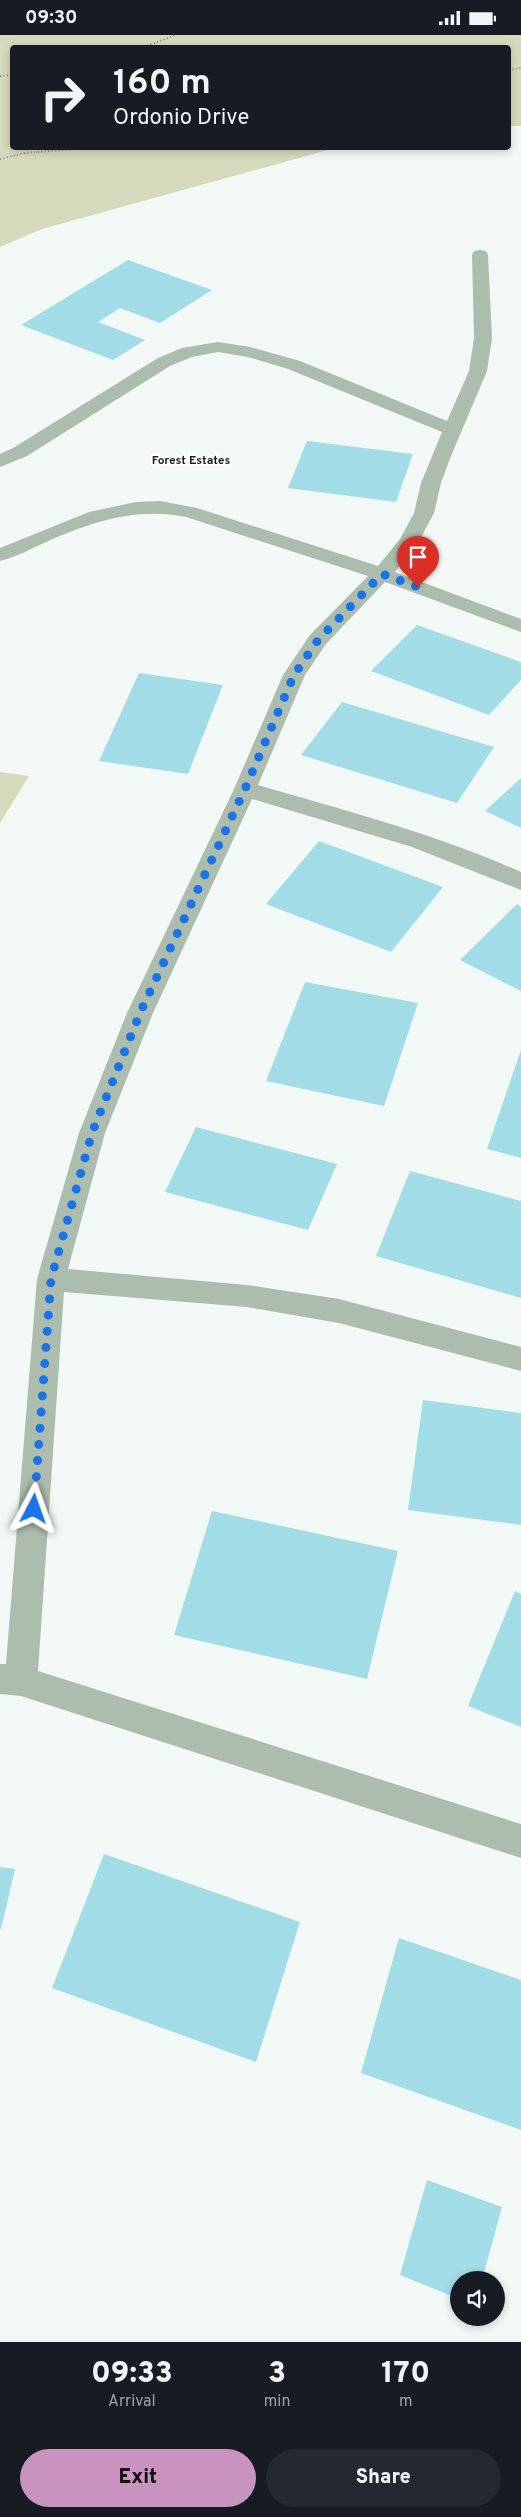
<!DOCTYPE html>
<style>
body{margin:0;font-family:Overpass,sans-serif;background:#242831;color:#f1f3f6;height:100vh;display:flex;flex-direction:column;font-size:19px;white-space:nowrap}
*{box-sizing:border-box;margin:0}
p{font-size:16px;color:#9ea1a6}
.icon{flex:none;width:28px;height:28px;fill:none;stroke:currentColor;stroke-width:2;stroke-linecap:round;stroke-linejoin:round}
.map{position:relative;height:2307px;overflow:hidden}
.panel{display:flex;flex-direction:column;background:#171b24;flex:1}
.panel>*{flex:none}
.guide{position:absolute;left:10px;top:10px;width:501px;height:105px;border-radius:5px;box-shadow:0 2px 8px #0003;background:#171b24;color:#f1f3f6;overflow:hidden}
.buttons{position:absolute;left:450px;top:2236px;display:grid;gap:10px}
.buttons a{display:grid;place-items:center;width:55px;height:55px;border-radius:50%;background:#171b24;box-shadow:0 2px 8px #0003;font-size:25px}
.pin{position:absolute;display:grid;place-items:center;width:42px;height:42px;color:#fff;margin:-51px -21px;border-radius:50% 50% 50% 0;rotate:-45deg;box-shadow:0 0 5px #0007}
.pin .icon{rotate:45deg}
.me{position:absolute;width:55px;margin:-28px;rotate:4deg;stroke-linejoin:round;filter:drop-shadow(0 0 4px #0008)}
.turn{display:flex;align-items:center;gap:18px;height:105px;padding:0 20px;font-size:22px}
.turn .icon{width:65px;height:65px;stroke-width:2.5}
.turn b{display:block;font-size:35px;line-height:42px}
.eta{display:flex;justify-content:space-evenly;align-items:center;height:85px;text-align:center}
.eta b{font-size:30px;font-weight:800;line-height:35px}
.cta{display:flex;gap:10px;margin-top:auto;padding:10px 20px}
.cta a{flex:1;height:58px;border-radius:30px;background:#c894bf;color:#111;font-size:20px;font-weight:800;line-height:58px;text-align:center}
.cta a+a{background:#242831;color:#f1f3f6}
.status{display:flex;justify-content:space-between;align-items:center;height:35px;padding:0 25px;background:#171b24;direction:ltr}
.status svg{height:14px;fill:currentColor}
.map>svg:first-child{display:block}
</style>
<div class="status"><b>09:30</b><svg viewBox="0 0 49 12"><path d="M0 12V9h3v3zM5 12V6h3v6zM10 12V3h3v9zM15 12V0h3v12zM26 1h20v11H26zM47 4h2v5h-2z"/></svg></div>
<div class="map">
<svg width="521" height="2307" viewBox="0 0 521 2307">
<rect width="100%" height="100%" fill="#f1f8f6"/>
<path fill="#d6dabc" d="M0,0h521v91h-12v-79h-497v100l323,1 -293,81 -42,18z
M0,737l29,4 -29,47z"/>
<path fill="#a1dce7" d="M128,225l84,30 -52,33 -40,-15 -22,14 47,18 -32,20 -92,-35z
M307,406l106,13 -17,48 -108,-14z
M417,590l104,37v18l-32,35 -118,-44z
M139,638l84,12 -35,89 -89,-13z
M342,667l152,45 -37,56 -156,-48z
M521,743v50l-36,-17z
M319,806l124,46 -52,65 -125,-48z
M517,869l4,3v84l-61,-31z
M305,947l113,21 -34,103 -118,-25z
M521,1015v108l-34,-9z
M196,1092l141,37 -29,66 -143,-38z
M410,1136l111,30v97l-145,-42z
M423,1365l98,13v112l-113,-15z
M212,1476l186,40 -31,128 -193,-44z
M515,1556l6,3v133l-53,-21z
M104,1819l196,68 -44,140 -204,-74z
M0,1832l15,2 -14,60h-1z
M399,1903l122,42v150l-160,-57z
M427,2145l75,27 -20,73h-23v19l-59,-24z"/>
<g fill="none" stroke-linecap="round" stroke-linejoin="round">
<path stroke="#828685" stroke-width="2" stroke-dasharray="1 2.5" stroke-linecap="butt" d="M144,12l32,-12
M509,35l12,-2
M0,41l12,-1
M0,124l25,-6 75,-6"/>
<path fill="#adbdad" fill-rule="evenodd" d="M480,215l6,1 2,4 4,83 -5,33 -36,85 -10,27 -7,30 -15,28 -24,31 126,47v13l-136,-50 -59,62 -21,31 -47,110c89,26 178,49 263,87v18l-109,-43 -160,-48 -99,214 -48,120 -37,136 179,16 92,14 182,48v24l-182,-48 -92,-16 -183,-15 -26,379 483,153v34l-500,-162 -21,-2v-30h6l31,-385 42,-146 48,-120 107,-224 49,-114 27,-40 58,-59 -182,-59c-51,-10 -94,5 -140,25 -15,7 -30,15 -46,19v-13l89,-36 47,-10 24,-1 37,7 181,58 22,-27 14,-26 7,-30 21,-51 -154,-63 -40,-12 -30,-5 -26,5 -22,9 -143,90 -27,11v-13l13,-6 145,-90 24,-10 36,-6 32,5 50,14 147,60 22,-50 5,-33 -2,-83 2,-4z"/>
</g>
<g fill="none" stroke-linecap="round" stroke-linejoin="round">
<path stroke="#1a73e8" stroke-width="9" stroke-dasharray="0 16.2" d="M34,1474l17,-230 41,-146 48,-120 105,-224 49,-114 24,-35 64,-66 36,13"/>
</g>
<g text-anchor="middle" stroke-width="4.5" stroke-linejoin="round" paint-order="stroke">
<g font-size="12" font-weight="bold" fill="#1e201f" stroke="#fff">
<text x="191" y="429">Forest Estates</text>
</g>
</g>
</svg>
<div class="buttons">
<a><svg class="icon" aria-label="sound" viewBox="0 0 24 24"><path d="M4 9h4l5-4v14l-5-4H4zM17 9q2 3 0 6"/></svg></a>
</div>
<div class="pin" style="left:418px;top:552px;background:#d93025"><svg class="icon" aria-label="arrive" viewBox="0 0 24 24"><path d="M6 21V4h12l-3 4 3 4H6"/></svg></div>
<svg class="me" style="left:34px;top:1474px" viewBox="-20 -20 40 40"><path d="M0-17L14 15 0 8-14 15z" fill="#1a73e8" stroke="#fff" stroke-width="4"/></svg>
<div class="guide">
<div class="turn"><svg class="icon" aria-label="right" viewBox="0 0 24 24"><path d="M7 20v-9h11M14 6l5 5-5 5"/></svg><div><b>160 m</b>Ordonio Drive</div></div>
</div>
</div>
<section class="panel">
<div class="eta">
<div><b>09:33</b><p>Arrival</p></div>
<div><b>3</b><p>min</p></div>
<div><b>170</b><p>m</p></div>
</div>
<div class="cta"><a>Exit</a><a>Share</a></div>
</section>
